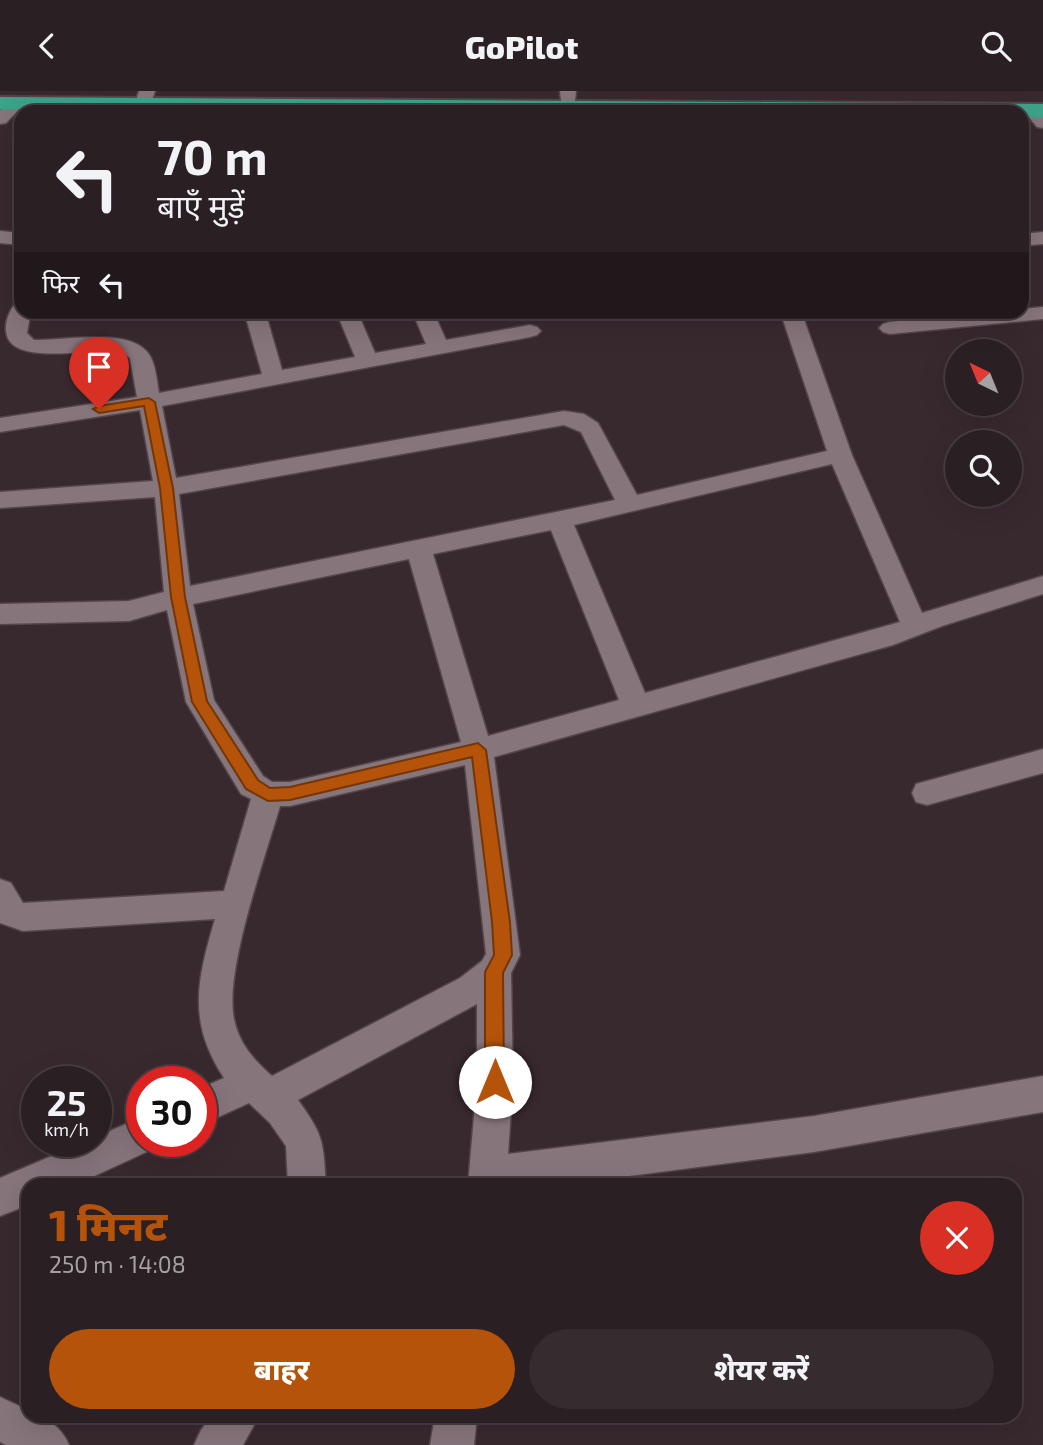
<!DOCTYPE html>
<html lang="hi">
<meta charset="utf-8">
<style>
body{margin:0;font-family:"Exo 2","Noto Sans Devanagari",sans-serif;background:#362c30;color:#f1f3f6;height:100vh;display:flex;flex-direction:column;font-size:26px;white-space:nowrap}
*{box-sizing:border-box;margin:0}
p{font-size:23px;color:#a5a2a6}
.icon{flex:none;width:38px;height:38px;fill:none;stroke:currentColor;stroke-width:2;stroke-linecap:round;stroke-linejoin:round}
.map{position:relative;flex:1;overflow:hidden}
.drawer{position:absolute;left:21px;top:1087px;width:1001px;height:245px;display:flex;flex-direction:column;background:#2a1f23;border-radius:21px;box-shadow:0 7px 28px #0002,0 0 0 2px #463d41}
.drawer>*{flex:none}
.banner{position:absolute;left:14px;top:14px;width:1015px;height:214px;border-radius:21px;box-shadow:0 7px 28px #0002,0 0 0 2px #463d41;background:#2a1f23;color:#f1f3f6;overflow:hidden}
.needle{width:46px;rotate:317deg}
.tools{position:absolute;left:945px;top:248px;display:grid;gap:14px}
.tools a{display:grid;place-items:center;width:77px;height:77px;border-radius:50%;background:#2a1f23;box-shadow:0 7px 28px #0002,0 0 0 2px #463d41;font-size:35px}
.speed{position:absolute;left:21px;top:975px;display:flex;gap:14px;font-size:35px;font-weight:700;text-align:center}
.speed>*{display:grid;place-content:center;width:91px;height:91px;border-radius:50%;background:#2a1f23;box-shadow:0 7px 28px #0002,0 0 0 2px #463d41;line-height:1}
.speed small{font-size:18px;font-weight:400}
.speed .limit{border:10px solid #d22;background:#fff;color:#111}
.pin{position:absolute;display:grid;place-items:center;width:60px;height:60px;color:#fff;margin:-72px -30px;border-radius:50% 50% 50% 0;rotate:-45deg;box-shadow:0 0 7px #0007}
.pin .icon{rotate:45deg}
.me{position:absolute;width:77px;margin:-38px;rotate:0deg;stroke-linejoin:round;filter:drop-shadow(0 0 5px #0008)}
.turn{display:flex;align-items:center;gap:24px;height:147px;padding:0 28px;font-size:32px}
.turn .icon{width:91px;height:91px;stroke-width:2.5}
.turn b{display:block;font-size:49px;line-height:60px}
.then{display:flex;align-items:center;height:66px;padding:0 28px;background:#0003;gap:14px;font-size:26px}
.round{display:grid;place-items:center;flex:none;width:74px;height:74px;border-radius:37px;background:#362c30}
.summary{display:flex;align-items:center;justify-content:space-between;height:119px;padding:0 28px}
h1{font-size:42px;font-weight:800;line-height:52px;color:#b45309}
.button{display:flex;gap:14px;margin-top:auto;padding:14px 28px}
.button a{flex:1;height:80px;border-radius:42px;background:#b45309;color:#fff;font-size:28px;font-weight:800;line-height:80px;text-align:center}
.button a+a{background:#362c30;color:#f1f3f6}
header{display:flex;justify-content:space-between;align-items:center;height:91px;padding:0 28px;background:#2a1f23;font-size:32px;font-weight:800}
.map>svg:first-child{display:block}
</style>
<header><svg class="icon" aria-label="back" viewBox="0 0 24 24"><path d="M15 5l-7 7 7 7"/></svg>GoPilot<svg class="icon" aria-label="search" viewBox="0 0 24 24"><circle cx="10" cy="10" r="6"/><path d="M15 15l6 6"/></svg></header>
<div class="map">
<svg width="1043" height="1354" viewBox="0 0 1043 1354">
<rect width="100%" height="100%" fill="#38292f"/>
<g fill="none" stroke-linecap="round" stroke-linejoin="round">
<defs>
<path id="street" d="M139,0h16l-7,21h-16z
M560,0h16l-2,20h-12z
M17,7l8,5 -19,20 -6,1v-14l11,-11z
M1032,15l11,7v15l-6,-1 -13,-16z
M0,140l21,2v12l-21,-2z
M1043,141v12l-21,2v-12z
M21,212v8h10l-4,22 7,7c30,1 99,-14 116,16 6,10 7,26 9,37l103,-19 -18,-63h21l17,59 73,-13 -19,-46h21l18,42 51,-9 -14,-33h21l13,29 84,-15 7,2 4,4 -4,4 -7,2 -368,69 14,72 388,-67 20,3 14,9 39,72 190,-44 -47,-140h21l51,144 70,158 121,-37v18l-101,32 -49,19 -399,112 26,198 -9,18 2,109 -5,72 306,-38 229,-40v36l-229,40 -254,33h-92l9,-103v-78l-179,96c26,36 25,41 28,85h-38l-2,-39 -16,-23 -21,-20 -48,22v-37l23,-10c-37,-56 -27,-98 -9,-159l-192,12 -23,-8v-44l11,4 12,20 201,-12 27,-92 -10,-5 -55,-92 -19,-92 -38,11 -129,3v-20l129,-3 35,-9 -9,-95 -155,11v-16l153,-11 -13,-71 -140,22v-14l137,-21 -7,-39 -8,-6c-26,-6 -113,17 -116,-21 -1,-9 3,-19 8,-26zM564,334l17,7 34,68 -425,86 -11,-92zM832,373l68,158 -255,71 -71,-168zM551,439l68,170 -131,36 -55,-182zM409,468l52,183 -171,40h-18l-9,-6 -49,-76 -21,-96zM465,674l21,189 -4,7 -22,17 -188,98c-18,-16 -33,-32 -38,-57 -10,-48 31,-161 46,-213h10z
M1043,216v12l-153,15 -7,-2 -4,-4 4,-4 7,-2 104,-11h28v-2z
M1043,658v24l-116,32 -11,-3 -4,-9 4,-9 11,-3z
M142,1026v24h16l-3,7 -80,37h-47v20l-28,11v-38l87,-37h9v-4z
M0,1306l28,13v6c19,0 34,12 41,29h-63l-6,-3z
M212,1325h47l-16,29h-49l7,-15z
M435,1325h42l-3,29h-44z"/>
<path id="highway" d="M0,6l1043,7v14l-21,-1v-5l-1022,-3z"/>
</defs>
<use href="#street" stroke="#53464b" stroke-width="3"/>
<use href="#highway" stroke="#53464b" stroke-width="4"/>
<use href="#street" fill="#87757c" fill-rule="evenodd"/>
<use href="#highway" fill="#3da289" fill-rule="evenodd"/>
</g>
<path fill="#b45309" stroke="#753606" stroke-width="2" d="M149,307l6,4 18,86 12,109 22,104 51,79 12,8 20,-1 188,-44 8,7 24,172 2,33 -9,18 1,109 -3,7 -6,2 -7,-2 -3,-7v-110l9,-17 -2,-33 -20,-165 -182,43 -22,1 -22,-12 -54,-87 -21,-105 -11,-109 -16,-82 -45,7 -6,-4 6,-3z"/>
</svg>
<div class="tools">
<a><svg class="needle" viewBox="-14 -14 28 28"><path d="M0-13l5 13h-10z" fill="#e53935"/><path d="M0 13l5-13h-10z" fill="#a5a2a6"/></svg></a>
<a><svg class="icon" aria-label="search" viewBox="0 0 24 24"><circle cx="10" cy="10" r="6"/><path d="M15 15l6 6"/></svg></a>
</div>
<div class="speed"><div>25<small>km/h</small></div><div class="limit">30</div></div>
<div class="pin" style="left:99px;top:318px;background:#d93025"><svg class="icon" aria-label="arrive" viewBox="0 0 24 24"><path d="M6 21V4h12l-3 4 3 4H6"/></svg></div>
<svg class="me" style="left:495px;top:991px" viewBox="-20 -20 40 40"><circle r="19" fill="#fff"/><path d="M0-13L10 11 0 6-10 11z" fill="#b45309"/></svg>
<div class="banner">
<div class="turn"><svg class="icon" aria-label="left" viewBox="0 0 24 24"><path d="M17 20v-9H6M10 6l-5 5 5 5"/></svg><div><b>70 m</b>बाएँ मुड़ें</div></div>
<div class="then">फिर<svg class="icon" aria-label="left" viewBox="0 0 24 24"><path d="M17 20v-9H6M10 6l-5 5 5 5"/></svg></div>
</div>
<section class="drawer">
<div class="summary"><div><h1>1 मिनट</h1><p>250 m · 14:08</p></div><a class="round" style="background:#d93025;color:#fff"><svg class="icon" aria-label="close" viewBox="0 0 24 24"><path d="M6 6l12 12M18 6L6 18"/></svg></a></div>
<div class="button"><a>बाहर</a><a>शेयर करें</a></div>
</section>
</div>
